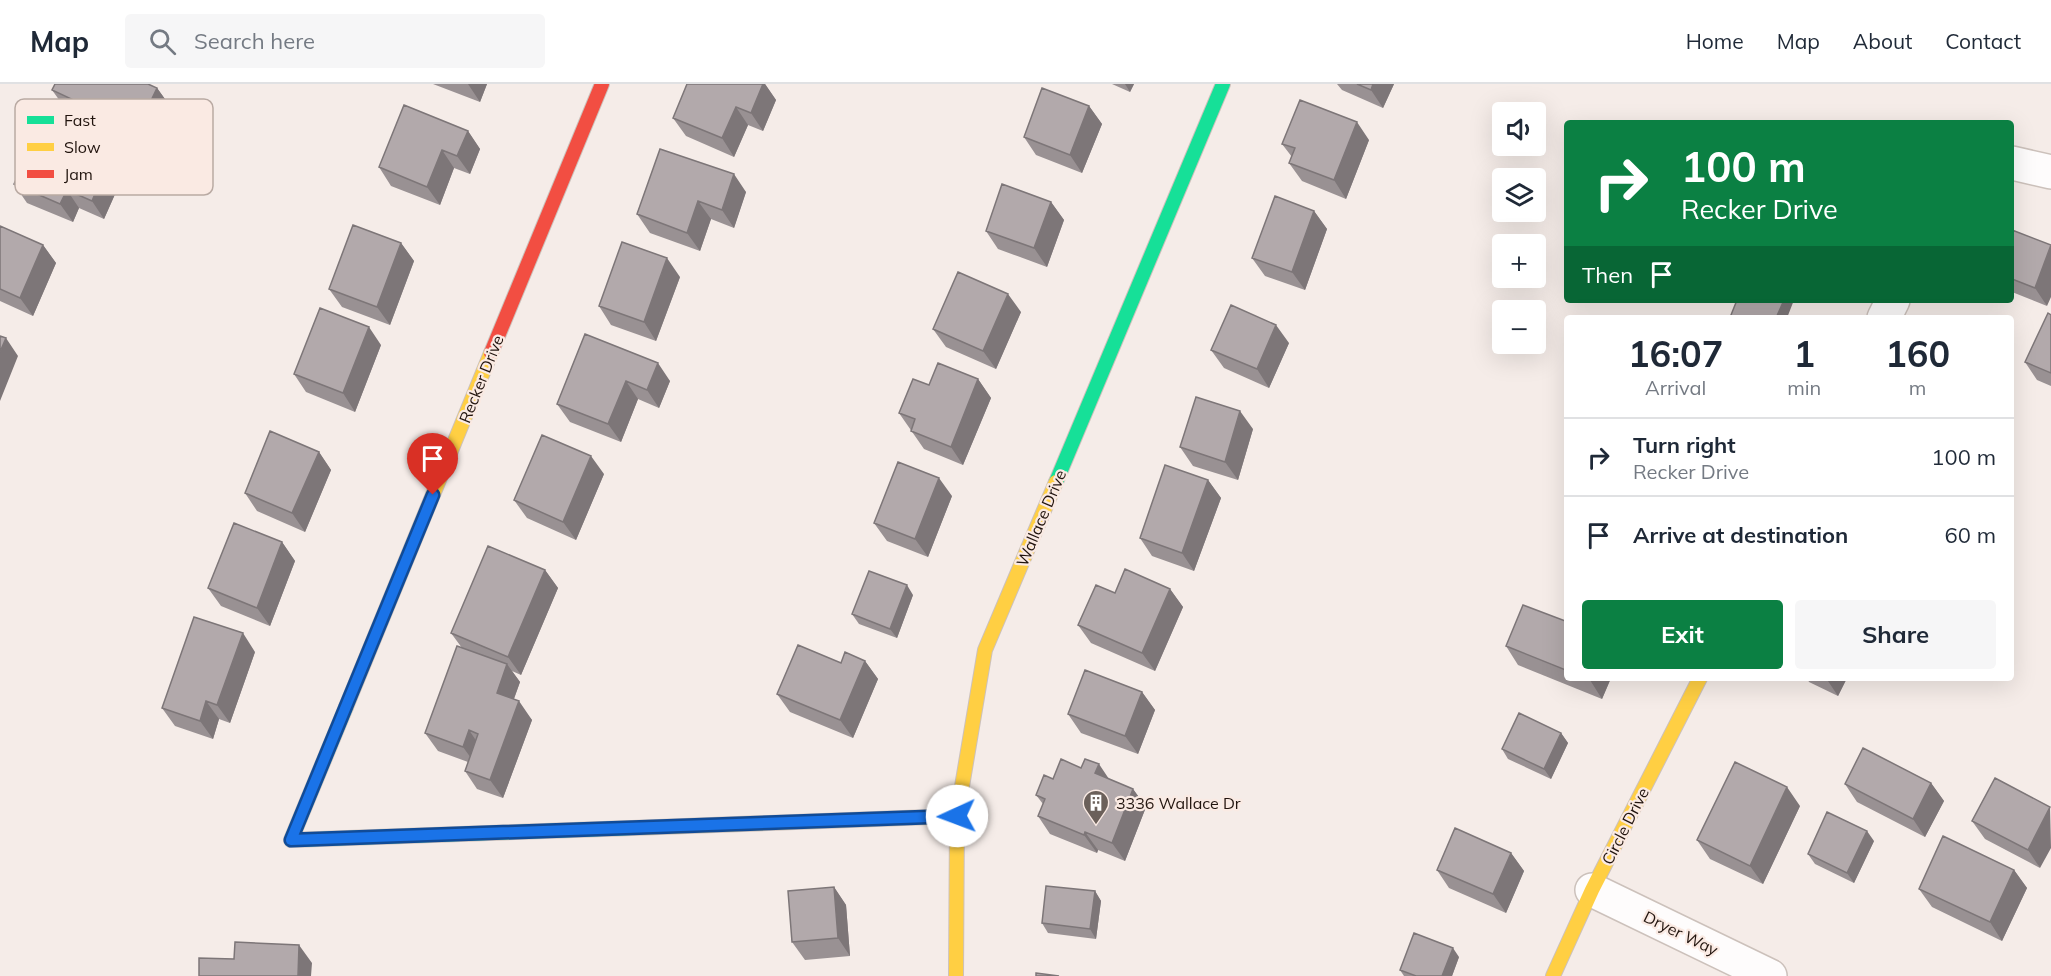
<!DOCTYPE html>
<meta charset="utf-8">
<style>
body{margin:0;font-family:Mulish,sans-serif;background:#f6f6f7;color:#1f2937;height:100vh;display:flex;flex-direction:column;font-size:22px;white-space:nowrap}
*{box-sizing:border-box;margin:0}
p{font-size:20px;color:#747a83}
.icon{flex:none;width:33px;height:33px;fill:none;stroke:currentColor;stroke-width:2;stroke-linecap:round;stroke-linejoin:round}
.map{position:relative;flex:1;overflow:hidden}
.panel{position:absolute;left:1564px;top:231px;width:450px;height:366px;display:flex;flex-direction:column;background:#fff;border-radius:6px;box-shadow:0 6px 24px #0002}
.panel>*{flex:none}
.top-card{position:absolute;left:1564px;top:36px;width:450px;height:183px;border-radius:6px;box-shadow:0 6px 24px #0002;background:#0b8043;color:#fff;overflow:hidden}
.fabs{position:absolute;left:1492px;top:18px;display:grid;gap:12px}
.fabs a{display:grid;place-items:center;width:54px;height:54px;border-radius:6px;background:#fff;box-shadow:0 6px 24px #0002;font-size:30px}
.pin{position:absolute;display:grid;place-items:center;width:51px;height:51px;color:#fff;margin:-62px -26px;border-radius:50% 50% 50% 0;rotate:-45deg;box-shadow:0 0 6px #0007}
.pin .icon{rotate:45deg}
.me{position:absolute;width:66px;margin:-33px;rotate:268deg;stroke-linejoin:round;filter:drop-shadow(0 0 4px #0008)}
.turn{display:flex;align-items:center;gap:21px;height:126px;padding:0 18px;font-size:27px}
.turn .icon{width:78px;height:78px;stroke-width:2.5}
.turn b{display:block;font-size:42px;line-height:51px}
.then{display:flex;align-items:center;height:57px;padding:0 18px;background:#0003;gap:12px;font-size:22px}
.eta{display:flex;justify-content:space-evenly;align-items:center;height:102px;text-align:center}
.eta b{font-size:36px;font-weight:700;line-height:42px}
.action{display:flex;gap:12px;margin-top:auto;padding:12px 18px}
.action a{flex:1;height:69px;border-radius:6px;background:#0b8043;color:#fff;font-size:24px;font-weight:700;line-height:69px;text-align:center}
.action a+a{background:#f6f6f7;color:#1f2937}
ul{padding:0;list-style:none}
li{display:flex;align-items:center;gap:18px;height:78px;padding:0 18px;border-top:2px solid #e0e1e3}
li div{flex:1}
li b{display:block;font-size:22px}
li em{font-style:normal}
header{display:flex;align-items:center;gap:36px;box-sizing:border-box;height:84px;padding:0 30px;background:#fff;border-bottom:2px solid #e0e1e3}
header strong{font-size:28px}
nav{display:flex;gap:33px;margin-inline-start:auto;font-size:21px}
.search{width:420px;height:54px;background:#f6f6f7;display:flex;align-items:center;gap:15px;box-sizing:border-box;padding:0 21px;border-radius:6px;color:#747a83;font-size:22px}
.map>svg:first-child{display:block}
</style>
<header>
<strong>Map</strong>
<div class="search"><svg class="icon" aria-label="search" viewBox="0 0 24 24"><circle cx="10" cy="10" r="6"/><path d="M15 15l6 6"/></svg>Search here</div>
<nav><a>Home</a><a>Map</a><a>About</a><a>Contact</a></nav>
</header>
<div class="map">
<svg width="2051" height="892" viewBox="0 0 2051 892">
<rect width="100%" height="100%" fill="#f5ece8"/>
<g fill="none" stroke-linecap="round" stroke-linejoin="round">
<defs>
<path id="street" d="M2012,79l39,9
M1884,234l9,-18
M1592,806l178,86"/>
<path id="fast" d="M1056,398l167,-398
M346,623l-55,133 341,-12"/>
<path id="slow" d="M346,623l145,-354
M632,744l325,-12
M956,892l1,-160 28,-166 71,-168
M1553,892l39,-86 108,-212"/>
<path id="jam" d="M491,269l111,-269"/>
</defs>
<use href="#street" stroke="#ccc1bb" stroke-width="36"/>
<use href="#fast" stroke="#ccc1bb" stroke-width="16"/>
<use href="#slow" stroke="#ccc1bb" stroke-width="16"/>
<use href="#jam" stroke="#ccc1bb" stroke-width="16"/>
<use href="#street" stroke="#fefcfc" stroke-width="33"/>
<use href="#fast" stroke="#16e098" stroke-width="14"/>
<use href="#slow" stroke="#ffcf43" stroke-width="14"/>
<use href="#jam" stroke="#f24e42" stroke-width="14"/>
</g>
<path fill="#999193" d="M433,0h54l-7,18z
M687,0h78l11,16 -13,31 -15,-6 -14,32 -48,-21 -13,-18z
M1112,0h22l-4,8z
M1337,0h57l-11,24 -41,-18z
M157,4l13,18 -20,42 -85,-40 -13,-18z
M1089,22l13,18 -20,49 -46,-18 -12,-18z
M468,47l12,18 -10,25 -16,-6 -14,37 -49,-19 -12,-19z
M1369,56l-23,59 -44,-18 -13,-18 3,-6 -10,-13z
M660,65l86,43 -12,36 -23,-9 -11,32 -50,-18 -13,-19z
M107,81l13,18 -16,36 -25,-11 -6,14 -46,-19 -13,-19z
M1051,118l13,18 -17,47 -49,-18 -12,-18z
M1314,127l13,18 -22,61 -40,-14 -13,-18z
M0,142l43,19 13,18 -23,53 -33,-15z
M2012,146l35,76 -35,-14z
M401,159l13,18 -24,64 -48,-18 -13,-18z
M680,193l-24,64 -45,-16 -12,-19z
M1021,228l-25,57 -50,-22 -13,-18z
M2051,231v71l-14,-6 -12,-18z
M585,250l85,47 -11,27 -21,-9 -17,43 -51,-20 -13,-18z
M1289,259l-20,45 -45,-20 -13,-18z
M381,261l-26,67 -49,-20 -12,-18z
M978,295l13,19 -28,67 -39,-16 -25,-36 30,-28z
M1253,345l-15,51 -45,-14 -13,-19z
M319,368l12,18 -26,62 -48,-21 -12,-18z
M604,390l-28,66 -49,-22 -13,-18z
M1208,396l13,18 -27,73 -42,-15 -12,-18z
M952,412l-24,61 -41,-16 -13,-18z
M282,458l13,19 -25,65 -49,-20 -13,-18z
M545,486l13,18 -37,87 -9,-4 8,11 -6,17 18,21 -29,78 -26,-9 -12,-18 3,-9 -30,-11 -13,-18 37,-85 -11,-15z
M1170,505l13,18 -28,64 -64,-28 -13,-18 37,-32z
M913,511l-16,43 -38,-14 -7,-10z
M1568,538v56h43l-9,21 -84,-34 -12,-19z
M255,568l-25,71 -11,-4 -6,20 -38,-13 -13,-18z
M865,577l13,18 -25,59 -63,-26 -13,-18 64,-31z
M1807,594h40l-9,18 -29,-14z
M1142,608l13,18 -17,44 -57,-21 -13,-19z
M1561,649l7,10 -17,36 -43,-20 -6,-10z
M1995,694l45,90 -55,-29 -13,-18z
M1053,695h56l24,10 13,18 -21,54 -27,-11 -1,3 -47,-19 -12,-18 5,-12 -7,-9z
M1931,699l13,18 -19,36 -68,-35 -12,-18z
M1800,722l-37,78 -53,-25 -13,-19z
M1874,757l-20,42 -39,-19 -7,-10z
M1511,769l13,18 -18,42 -57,-25 -12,-18z
M2014,786l13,18 -25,53 -70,-34 -13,-18z
M834,803l12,18 4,51 -45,4 -13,-18z
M1095,807l6,10 -5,38 -48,-6 -6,-10z
M1459,873l-7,19h-48l-4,-6z"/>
<path fill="#7d7678" d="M468,0h19l-7,18z
M763,0h2l11,16 -13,31 -12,-18z
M1125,0h9l-4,8z
M1373,0h21l-11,24 -12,-18z
M157,4l13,18 -20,42 -13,-18z
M1089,22l13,18 -20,49 -12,-18z
M736,23l12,18 -14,32 -12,-19z
M1357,38l12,18 -23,59 -12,-19z
M468,47l12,18 -10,25 -13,-18z
M442,66l12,18 -14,37 -13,-18z
M107,81l13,18 -16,36 -12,-18z
M734,90l12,18 -12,36 -12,-18z
M67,106l12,18 -6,14 -13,-18z
M698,117l13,18 -11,32 -13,-18z
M1051,118l13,18 -17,47 -13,-19z
M1314,127l13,18 -22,61 -13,-18z
M401,159l13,18 -24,64 -13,-18z
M43,161l13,18 -23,53 -13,-18z
M2051,161v52l-4,9 -12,-18z
M667,174l13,19 -24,64 -12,-19z
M1008,210l13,18 -25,57 -13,-18z
M1784,216h10l-7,18h-11z
M1276,241l13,18 -20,45 -12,-19z
M369,243l12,18 -26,67 -12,-19z
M6,254l12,18 -18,45v-49z
M658,279l12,18 -11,27 -12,-18z
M978,295l13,19 -28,67 -12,-18z
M626,297l12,18 -17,43 -13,-18z
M1240,327l13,18 -15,51 -13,-18z
M319,368l12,18 -26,62 -13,-19z
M591,372l13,18 -28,66 -13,-18z
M939,394l13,18 -24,61 -13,-18z
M1208,396l13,18 -27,73 -12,-18z
M282,458l13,19 -25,65 -13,-18z
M545,486l13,18 -37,87 -13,-18z
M907,501l6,10 -16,43 -7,-9z
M1170,505l13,18 -28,64 -13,-18z
M243,549l12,19 -25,71 -13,-18z
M865,577l13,18 -25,59 -13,-18z
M507,580l13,18 -11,30 -12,-19z
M1591,594h20l-9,21 -12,-19z
M1826,594h21l-9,18z
M1142,608l13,18 -17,44 -13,-18z
M206,617l13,18 -6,20 -13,-18z
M519,617l13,19 -29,78 -13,-18z
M469,646l12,18 -5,17 -13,-18z
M1561,649l7,10 -17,36 -7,-10z
M1099,680l12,18 -16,-9z
M1931,699l13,18 -19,36 -12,-18z
M1787,703l13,19 -37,78 -13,-18z
M1133,705l13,18 -21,54 -13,-18z
M2050,723l1,41 -11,20 -12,-18z
M1867,747l7,10 -20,42 -7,-10z
M1085,748l13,18 -1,3 -13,-18z
M1511,769l13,18 -18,42 -13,-19z
M2014,786l13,18 -25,53 -12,-19z
M834,803l12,18 4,51 -12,-18z
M1095,807l6,10 -5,38 -6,-10z
M299,861l13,18 -1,13h-13z
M1453,864l6,9 -7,19h-10z"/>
<path fill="#b2a9ab" stroke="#7d7678" stroke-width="1.5" d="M55,0h93l9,4 -20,42 -85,-40z
M687,0h76l-12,29 -15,-6 -14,31 -49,-20z
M1357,0h16l-2,6z
M1042,4l47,18 -19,49 -46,-18z
M1300,16l57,22 -23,58 -45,-17 6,-15 -13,-4z
M404,21l64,26 -11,25 -15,-6 -15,37 -48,-20z
M36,50l71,31 -15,36 -25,-11 -7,14 -46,-20z
M660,65l74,25 -12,36 -24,-9 -11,32 -50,-19z
M1002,100l49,18 -17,46 -48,-17z
M1275,112l39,15 -22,61 -40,-14z
M353,141l48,18 -24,64 -48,-18z
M0,142l43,19 -23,53 -20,-9z
M2012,146l39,15 -16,43 -23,-9z
M622,158l45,16 -23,64 -45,-16z
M958,188l50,22 -25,57 -50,-22z
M1737,216h47l-8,18h-37l-8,-3z
M1231,221l45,20 -19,44 -46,-19z
M320,224l49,19 -26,66 -49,-19z
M2048,229l3,2v58l-26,-11z
M585,250l73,29 -11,27 -21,-9 -18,43 -51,-20z
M0,252l6,2 -6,14z
M938,279l40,16 -27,68 -40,-16 4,-12 -16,-6 14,-34 16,6z
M1196,313l44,14 -15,51 -45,-15z
M270,347l49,21 -27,61 -47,-20z
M542,351l49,21 -28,66 -49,-22z
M898,378l41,16 -24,61 -41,-16z
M1165,381l43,15 -26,73 -42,-15z
M234,439l48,19 -25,66 -49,-20z
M488,462l57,24 -37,87 -57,-24z
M1125,485l45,20 -28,64 -64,-28 18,-40 19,8z
M869,487l38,14 -17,44 -38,-15z
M1523,521l45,17v49l-62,-25z
M194,533l49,16 -26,72 -11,-4 -6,20 -38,-13z
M798,561l43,18 4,-11 20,9 -25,59 -63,-26z
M457,562l50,18 -10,29 22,8 -29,79 -25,-9 13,-37 -9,-4 -6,17 -38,-14z
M1085,586l57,22 -17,44 -57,-22z
M1519,629l42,20 -17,36 -42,-20z
M1863,664l68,35 -18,36 -68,-35z
M1061,675l20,9 4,-9 14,5 -4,9 38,16 -21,54 -27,-11 -1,3 -46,-19 7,-17 -9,-4 8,-20 9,4z
M1735,678l52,25 -37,79 -53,-26z
M1995,694l55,29 -22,43 -56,-29z
M1827,728l40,19 -20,42 -39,-19z
M1455,744l56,25 -18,41 -56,-24z
M1943,752l71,34 -24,52 -71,-33z
M1046,802l49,5 -5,38 -48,-6z
M834,803l4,51 -46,4 -4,-51z
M1414,849l39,15 -11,28h-26l-16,-6z
M235,858l64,3 -1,31h-99v-18l35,1z
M1036,889l23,3h-23z"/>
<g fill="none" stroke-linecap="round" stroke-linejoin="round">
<defs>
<path id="route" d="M433,411l-142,345 666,-24"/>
</defs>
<use href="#route" stroke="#114b97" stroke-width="15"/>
<use href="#route" stroke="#1a73e8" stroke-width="10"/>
</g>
<defs>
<symbol id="building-pin" viewBox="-11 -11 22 30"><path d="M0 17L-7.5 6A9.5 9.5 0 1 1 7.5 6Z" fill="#6b605a" stroke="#faeae3"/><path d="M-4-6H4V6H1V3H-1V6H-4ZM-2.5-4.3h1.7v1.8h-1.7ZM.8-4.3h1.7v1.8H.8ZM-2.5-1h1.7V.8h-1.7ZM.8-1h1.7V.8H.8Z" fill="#fff"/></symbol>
</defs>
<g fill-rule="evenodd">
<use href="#building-pin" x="1081" y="704" width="30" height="40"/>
</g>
<g text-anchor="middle" stroke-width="4.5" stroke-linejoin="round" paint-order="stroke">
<g font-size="16" fill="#21140e" stroke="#faeae3">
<text transform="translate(481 295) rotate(-68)" y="6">Recker Drive</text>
<text transform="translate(1041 434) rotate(-67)" y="6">Wallace Drive</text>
<text transform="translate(1625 742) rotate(-63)" y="6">Circle Drive</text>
<text transform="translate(1681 849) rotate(26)" y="6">Dryer Way</text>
</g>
<g font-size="16" fill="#21140e" stroke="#faeae3" text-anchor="start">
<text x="1116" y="725">3336 Wallace Dr</text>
</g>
</g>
<rect x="15" y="15" width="198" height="96" rx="9" fill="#faeae3" stroke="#b9aaa3" stroke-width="1.5"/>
<rect x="27" y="32" width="27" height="8" fill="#16e098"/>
<rect x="27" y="59" width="27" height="8" fill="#ffcf43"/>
<rect x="27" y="86" width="27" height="8" fill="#f24e42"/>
<g font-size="16" fill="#21140e">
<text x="64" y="42">Fast</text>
<text x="64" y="69">Slow</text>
<text x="64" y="96">Jam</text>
</g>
</svg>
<div class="fabs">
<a><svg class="icon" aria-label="sound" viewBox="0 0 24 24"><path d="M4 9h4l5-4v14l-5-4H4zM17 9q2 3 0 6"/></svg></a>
<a><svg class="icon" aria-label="layers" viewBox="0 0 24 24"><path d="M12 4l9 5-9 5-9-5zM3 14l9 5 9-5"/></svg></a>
<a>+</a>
<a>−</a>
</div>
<div class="pin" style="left:433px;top:411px;background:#d93025"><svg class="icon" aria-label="arrive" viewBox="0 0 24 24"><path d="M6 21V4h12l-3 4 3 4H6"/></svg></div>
<svg class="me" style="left:957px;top:732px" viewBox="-20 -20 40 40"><circle r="19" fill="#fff"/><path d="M0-13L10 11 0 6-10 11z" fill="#1a73e8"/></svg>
<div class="top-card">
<div class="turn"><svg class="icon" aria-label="right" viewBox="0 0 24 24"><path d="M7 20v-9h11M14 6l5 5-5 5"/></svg><div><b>100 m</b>Recker Drive</div></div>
<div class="then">Then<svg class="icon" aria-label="arrive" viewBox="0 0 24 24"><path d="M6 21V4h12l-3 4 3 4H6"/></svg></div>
</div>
<section class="panel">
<div class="eta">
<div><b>16:07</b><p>Arrival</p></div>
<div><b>1</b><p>min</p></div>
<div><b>160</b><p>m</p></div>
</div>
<ul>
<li><svg class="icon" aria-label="right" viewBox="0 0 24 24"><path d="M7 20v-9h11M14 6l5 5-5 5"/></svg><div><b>Turn right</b><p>Recker Drive</p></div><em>100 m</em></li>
<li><svg class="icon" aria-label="arrive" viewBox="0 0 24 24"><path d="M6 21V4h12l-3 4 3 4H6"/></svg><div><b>Arrive at destination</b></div><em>60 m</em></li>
</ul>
<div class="action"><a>Exit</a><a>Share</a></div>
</section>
</div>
